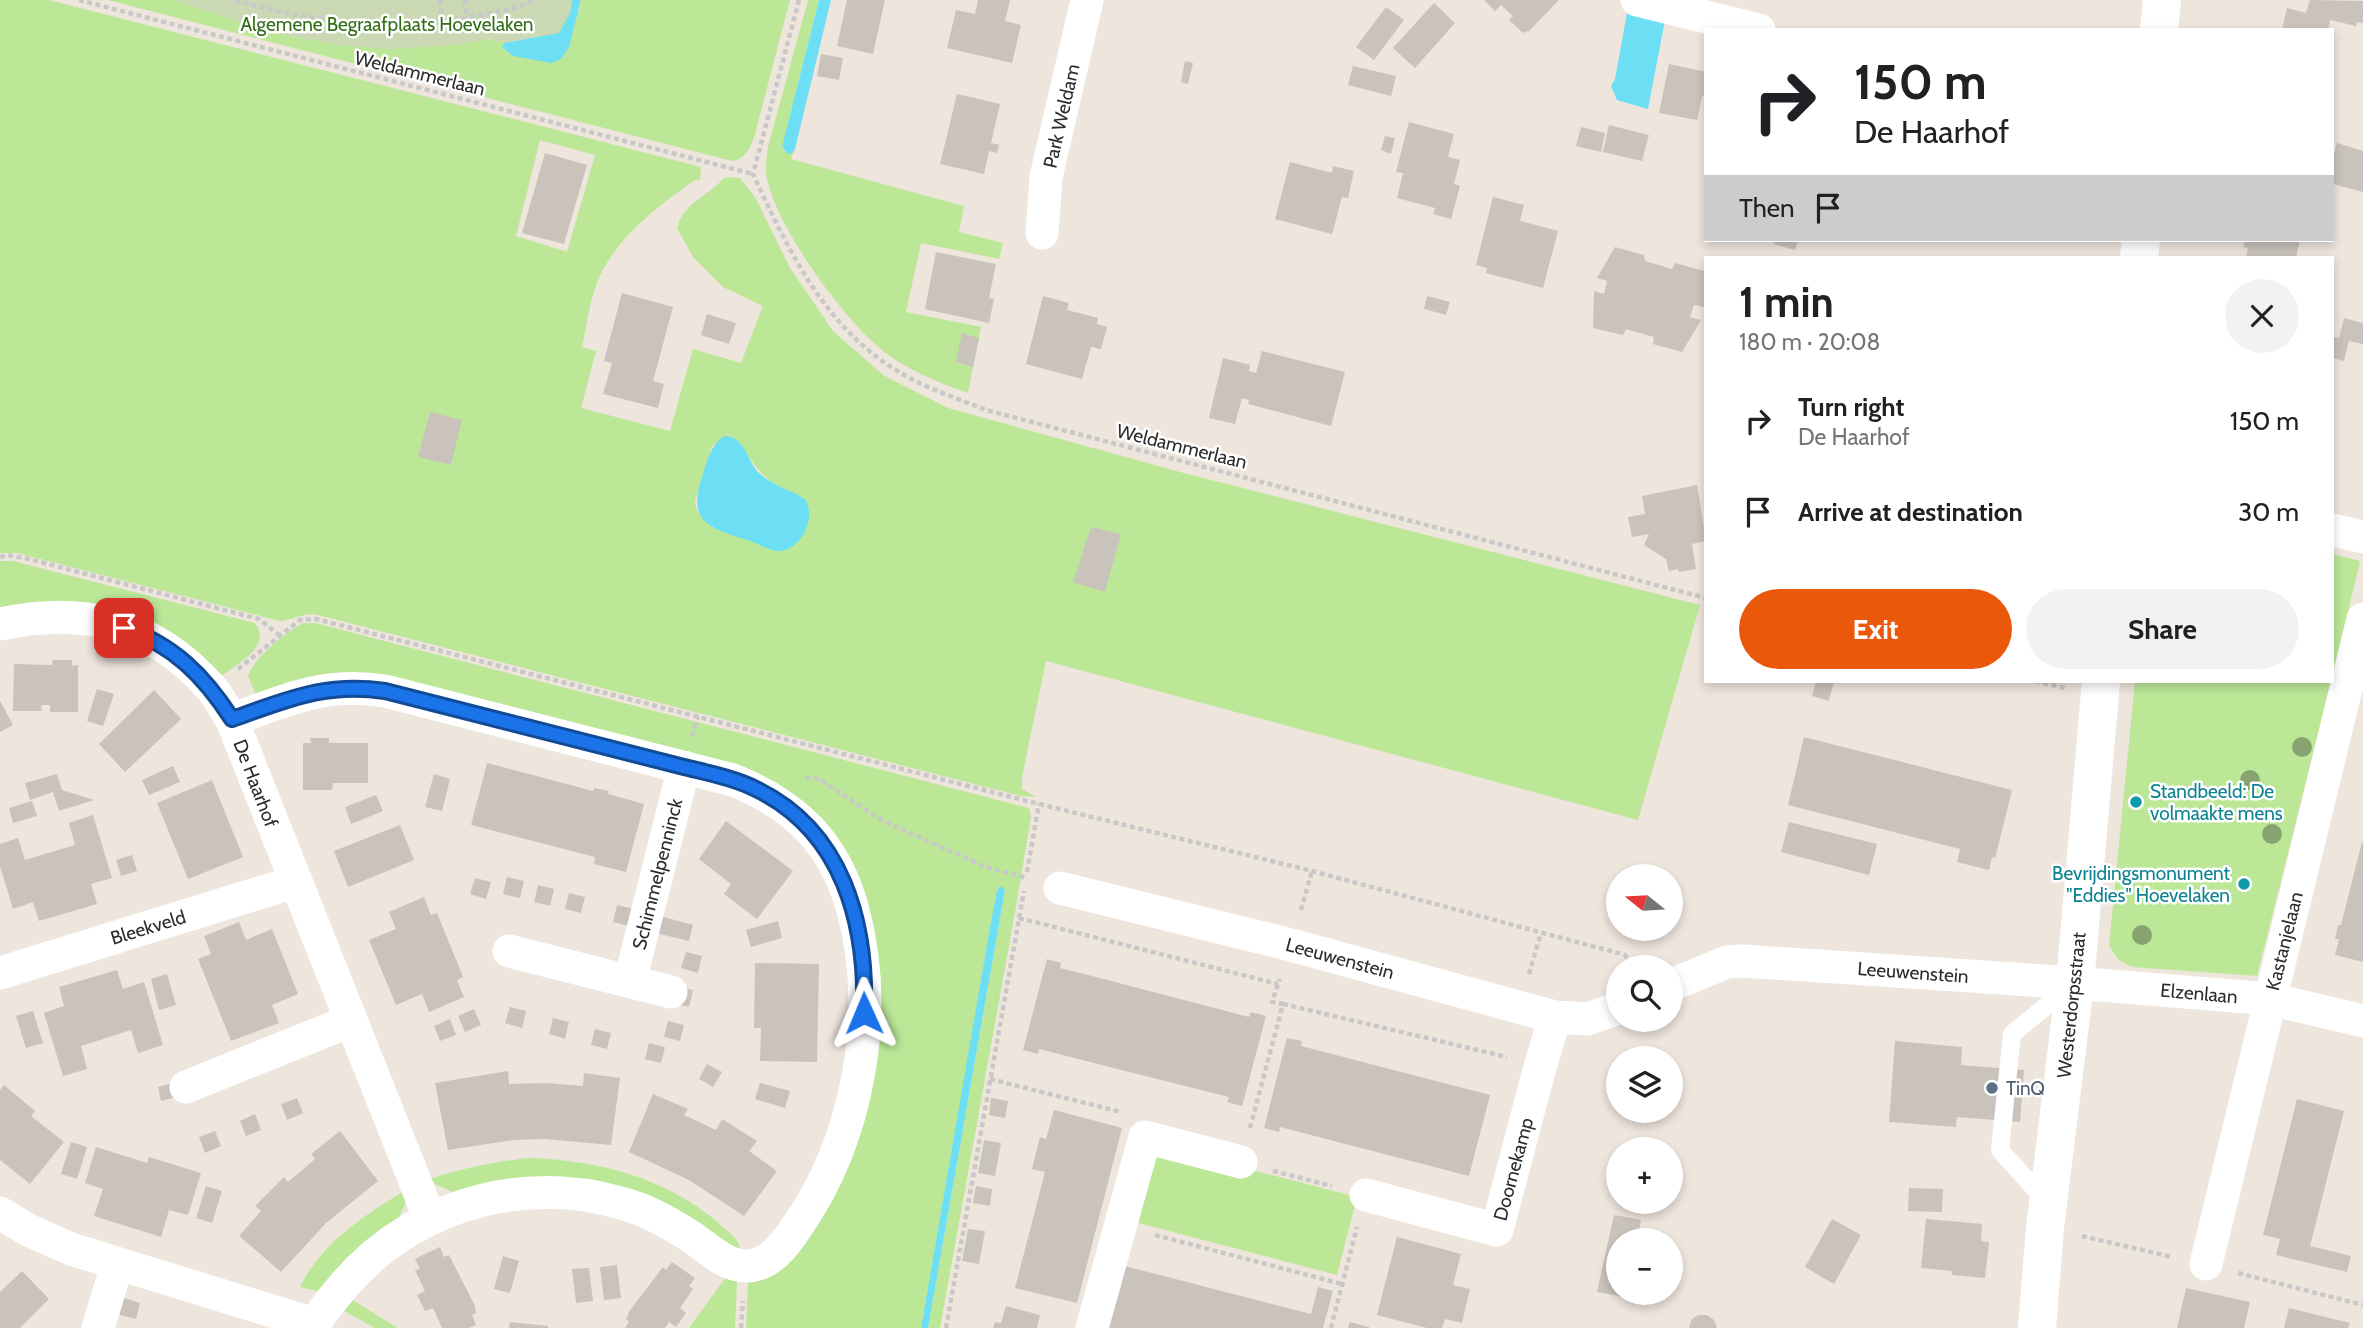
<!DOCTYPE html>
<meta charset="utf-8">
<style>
body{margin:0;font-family:Cabin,sans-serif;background:#f2f2f2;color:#202124;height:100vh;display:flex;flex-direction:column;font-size:26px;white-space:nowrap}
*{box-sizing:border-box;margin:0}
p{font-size:23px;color:#757577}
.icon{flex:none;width:38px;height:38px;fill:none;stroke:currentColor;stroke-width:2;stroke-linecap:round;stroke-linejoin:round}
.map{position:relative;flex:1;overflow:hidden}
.side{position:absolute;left:1704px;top:256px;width:630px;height:427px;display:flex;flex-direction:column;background:#fff;border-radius:0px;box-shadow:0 4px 10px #0003}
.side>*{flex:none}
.banner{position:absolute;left:1704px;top:28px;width:630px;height:214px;border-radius:0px;box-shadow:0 4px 10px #0003;background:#fff;color:#202124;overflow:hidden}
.needle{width:46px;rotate:288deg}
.tools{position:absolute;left:1606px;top:864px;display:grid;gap:14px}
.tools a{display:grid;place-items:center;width:77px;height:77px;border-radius:50%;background:#fff;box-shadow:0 4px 10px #0003;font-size:35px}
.pin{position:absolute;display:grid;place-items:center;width:60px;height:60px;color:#fff;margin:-30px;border-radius:14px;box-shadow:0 4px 10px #0006}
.me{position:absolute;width:77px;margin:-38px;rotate:359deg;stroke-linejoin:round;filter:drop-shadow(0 0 5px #0008)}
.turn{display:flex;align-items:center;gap:24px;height:147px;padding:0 35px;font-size:32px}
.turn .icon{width:91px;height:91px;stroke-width:2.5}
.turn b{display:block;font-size:49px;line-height:60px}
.then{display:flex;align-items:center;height:66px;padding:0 35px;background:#0003;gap:14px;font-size:26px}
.round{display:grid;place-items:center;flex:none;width:74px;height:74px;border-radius:37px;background:#f2f2f2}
.summary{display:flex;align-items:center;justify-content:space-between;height:119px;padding:0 35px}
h1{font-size:42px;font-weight:700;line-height:52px}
.action{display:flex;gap:14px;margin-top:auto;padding:14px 35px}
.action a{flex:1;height:80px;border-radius:42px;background:#ea580c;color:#fff;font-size:28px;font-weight:700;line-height:80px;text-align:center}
.action a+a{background:#f2f2f2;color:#202124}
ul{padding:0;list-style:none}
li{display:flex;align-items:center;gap:21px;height:91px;padding:0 35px}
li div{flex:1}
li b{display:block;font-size:26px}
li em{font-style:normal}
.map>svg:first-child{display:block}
</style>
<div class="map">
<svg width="2363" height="1328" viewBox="0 0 2363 1328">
<rect width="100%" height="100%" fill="#eee5dd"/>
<path fill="#bbe797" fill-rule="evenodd" d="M0,0h49l652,167 -1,13 -7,1c-37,27 -79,58 -96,102 -8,20 -10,43 -15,64l14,4 -15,57 89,23 23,-82 48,14 22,-57 -40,-19 -30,-30 -16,-29c7,-26 30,-31 46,-49l6,-2 11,1 15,19 35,71 43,63 50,44 65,33 232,64 520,133 -62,215 -592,-159 -24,116v12l14,8 -15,-1 -703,-181c-14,-3 -24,5 -38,6l-263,-68h-17zM540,140l55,15 -28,97 -51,-16zM730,436c20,17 24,36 48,50l-65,42 -16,-17 -2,-10 17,-55z
M108,0h67l99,33 67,12 49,4 65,-4 36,-6 13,4 -2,4 11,9 66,-44 2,-12h209l-36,138c-6,13 -8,20 -22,23z
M808,0h11l-37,147 2,4 8,2 3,-4 -4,10 173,47 -5,26 44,11 -4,16 -78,-16 -15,69 75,15 -13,66c-29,-10 -63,-24 -86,-43 -39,-31 -109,-127 -116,-177 -1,-8 1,-18 2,-26z
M2333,554l27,7 -27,114z
M0,561h13l242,62c18,23 -18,41 -35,54l-22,-23 -198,-43z
M304,623h11l714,185 2,9 -15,90 -76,421h-12l77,-438 -4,-3 -4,3 -76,438h-175l2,-47 20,-3 11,-7 93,-196 -48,-251 -444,-150 -124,21 -8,-19c4,-16 41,-47 56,-53z
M2135,681h196l-74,295 -125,-9 -13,-7 -10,-14z
M1151,1144l206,53 -20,78 -206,-54z
M528,1158c71,2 140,20 194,68 8,8 18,13 18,25l-42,-25 -245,-34 -16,-7 -7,-6c33,-11 64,-17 98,-21z
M405,1191l1,10 -7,17 -78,74 -21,-5c20,-42 65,-73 105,-96z
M726,1277l11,4 -2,47h-46z
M351,1299l47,29h-23l-33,-18z"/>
<path fill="#cad9b4" d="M175,0h397l-2,13 -11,20 -55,10 -13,-4 -36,6 -65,4 -49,-4 -67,-12z"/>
<path fill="#6cdff5" d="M572,0h9l-12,47 -8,12 -10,4 -38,-7 -11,-9 2,-4 55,-10 11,-20z
M819,0h12l-36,149 -3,4 -4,1 -6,-7z
M1629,2l36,18 -17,89 -31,-9 -6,-14 4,-7z
M724,436c20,0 23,23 33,35 14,15 34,18 49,29 9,19 -3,47 -25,51 -9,1 -22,-7 -31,-10 -38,-13 -64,-16 -48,-64 5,-16 8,-31 22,-41z
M1001,886l4,4 -77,438h-7l68,-395 8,-43z"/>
<path fill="#c9c3bc" d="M847,0h38l-12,54 -36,-8z
M978,0h32l-5,21 16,4 -9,38 -65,-15 9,-38 19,4z
M1484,0h75l-31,32 -1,-1 -4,2 -14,-13 4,-4 -12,-11 -6,6z
M2310,0l53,1v22l-6,-1 -1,4 -26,-6 -2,10h-46l5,-22 19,5z
M1434,3l21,20 -40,45 -22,-20z
M1386,7l18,13 -30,40 -18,-13z
M821,54l22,4 -4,22 -22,-4z
M1185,61l8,2 -5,21 -7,-2z
M1669,64l37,8v21l-4,4 -5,23 -38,-7z
M1353,66l43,10 -5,20 -43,-11z
M957,94l43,10 -9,39 8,2 -2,8 -8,-2 -5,23 -44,-10z
M1409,122l45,12 -6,23 12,3 -6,24 6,2 -9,33 -18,-5 2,-6 -38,-10 6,-25 -7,-1z
M1609,125l40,10 -7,26 -39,-9z
M1581,127l24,6 -4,19 -25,-6z
M1385,136l10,2 -4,16 -10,-4z
M2337,143l26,8v41l-30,-8v-26z
M545,153l42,12 -23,79 -42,-11z
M1290,162l42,11 1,-7 21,5 -6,27 -6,-1 -10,37 -57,-15z
M1493,197l31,8 -4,16 38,10 -15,57 -57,-15 1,-5 -11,-3z
M1775,240h23l-3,10 -21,-6z
M2245,240h55l-4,17h-50l2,-9 -5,-1z
M1615,247l29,8 1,6 27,8 3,-6 29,8v36l-10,-2 -4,12 11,3 -19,32 -29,-8 1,-7 -28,-8 -3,6 -30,-7 1,-37 10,3 3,-13 -10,-3z
M936,252l60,12 -7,34 5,1 -5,24 -64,-14z
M622,293l51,14 -20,74 11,3 -6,24 -55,-14 9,-31 -8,-2z
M1043,296l26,7 -2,7 31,8 -1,6 10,3 -6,22 -10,-2 -9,32 -56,-15z
M1427,296l23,6 -4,13 -22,-6z
M707,314l29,9 -7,21 -28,-9z
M2344,318l19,5v21l-14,-3 -5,20 -11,-3v-21l6,1z
M962,333l17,5 -6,29 -17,-5z
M1262,351l83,21 -14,54 -83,-22 1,-4 -7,-2 -7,26 -26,-6 14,-60 27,7 -1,6 7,2z
M430,412l32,8 -11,45 -33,-8z
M1697,485l9,56 -14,3 4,25 -17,3 -1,-3 -9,2 -3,-12 -22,-14 5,-11 -17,3 -4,-20 17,-3 -3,-18z
M1091,527l30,7 -16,58 -32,-10z
M53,660h19v6l6,-1v47h-28v-7h-9l1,6h-29l1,-47 38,1z
M1816,681h18l-5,20 -17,-5z
M97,689l17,5 -11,32 -16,-5z
M154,690l27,29 -56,53 -26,-28z
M0,701l13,24 -13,7z
M1804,737l208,53 -17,68 -3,-1 -3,13 -32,-8 3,-13 -172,-44z
M310,738h19v5h39v40h-35l-1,7h-29v-47h8z
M487,763l106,28 1,-3 15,3 -1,3 36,10 -18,68 -32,-8 1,-7 -124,-32z
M173,766l7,16 -31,13 -7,-15z
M57,774l5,16 32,10 -35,11 -6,-19 -23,8 -5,-17z
M434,774l16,5 -8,32 -17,-4z
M212,780l31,77 -55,22 -31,-76z
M376,795l7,16 -32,13 -6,-17z
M32,801l5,15 -24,7 -4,-15z
M93,815l19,63 -21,6 6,20 -58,17 -6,-19 -20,7 -13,-43v-22l18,-6 7,22 50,-15 -6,-22z
M726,821l67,50 -36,48 -33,-25 7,-10 -32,-25z
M1789,822l88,22 -8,31 -88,-23z
M400,825l14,35 -66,27 -14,-36z
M2362,842h1v120l-28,-7 4,-16h-4l3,-14h3z
M132,855l5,16 -16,5 -5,-16z
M507,877l17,4 -4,17 -17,-4z
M475,878l16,4 -5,17 -16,-5z
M538,885l16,4 -4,17 -16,-4z
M569,893l16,4 -4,16 -16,-4z
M424,897l7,18 6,-2 26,64 -6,3 7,17 -35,15 -7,-18 -26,11 -27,-65 27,-11 -7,-17z
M617,905l17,4 -5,17 -16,-4z
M660,916l33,9 -4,16 -33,-8z
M778,921l4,17 -31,9 -5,-17z
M239,922l7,18 26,-11 26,65 -26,11 7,18 -48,18 -33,-82 13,-5 -7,-18z
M686,952l16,4 -4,17 -17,-5z
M1047,959l14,4 -1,5 32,8 157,41 2,-5 15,4 -24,90 -15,-4 2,-5 -127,-32 -63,-16 -1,5 -15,-4z
M755,963l64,1 -2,98 -57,-1 1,-33h-7z
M117,970l6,19 21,-7 19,63 -25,8 -7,-23 -50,16 6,23 -24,7 -19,-63 20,-7 -5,-19z
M167,974l9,31 -17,5 -8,-31z
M677,986l16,4 -4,17 -16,-4z
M510,1007l16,4 -4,17 -17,-5z
M474,1009l7,16 -16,7 -7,-16z
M33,1011l10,32 -17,5 -10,-32z
M553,1018l16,4 -4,17 -16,-5z
M450,1019l6,16 -16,6 -6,-15z
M668,1021l16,4 -4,16 -16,-4z
M595,1029l16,4 -4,16 -16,-4z
M1287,1038l15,3 -1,5 189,49 -21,81 -189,-49 -1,5 -15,-4z
M1895,1041l67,6 -1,18 63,5 -4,52 -63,-5 -1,10 -67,-5z
M649,1043l16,4 -4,16 -16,-4z
M707,1064l15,8 -9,15 -14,-8z
M508,1071l1,13 37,-1 37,3 1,-13 36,5 -9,67 -66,-6 -31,1 -66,10 -13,-67z
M173,1083l4,14 -16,4 -3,-14z
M760,1083l30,8 -5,17 -30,-9z
M4,1085l31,26 -4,5 33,26 -34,42 -30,-24v-70z
M653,1094l35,15 -4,6 32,15 6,-11 35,22 -8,10 28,20 -33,45 -55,-36 -60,-28z
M297,1098l6,15 -16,7 -6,-16z
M991,1098l17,3 -3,17 -16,-3z
M2297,1099l47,12 -34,135 41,10 -4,16 -71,-17 4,-16 -17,-4z
M1054,1110l68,18 -45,175 -62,-15 30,-116 -13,-3 8,-32 6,2z
M255,1114l6,16 -15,6 -6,-15z
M215,1131l6,15 -16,7 -6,-16z
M340,1131l38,50 -52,42 -45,49 -42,-36 22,-25 -6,-5 29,-29 4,5 27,-23 -4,-5z
M984,1140l17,3 -6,33 -17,-3z
M71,1142l16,5 -10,32 -16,-5z
M96,1147l51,16 2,-6 52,16 -13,42 -19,-5 -8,27 -67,-21 9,-27 -18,-6z
M206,1186l16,5 -10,32 -16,-5z
M976,1186l16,3 -2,17 -17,-3z
M1909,1188l34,1 -1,23 -34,-1z
M1614,1215l27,5 -4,21h-18v52h6l-1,4 -27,-5z
M1832,1219l29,16 -27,49 -29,-17z
M1926,1219l56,5 -1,17 8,1 -4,36 -33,-3v-4l-31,-3z
M968,1229l17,2 -6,33 -17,-3z
M1397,1237l64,17 -8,31 17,4 -8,34 -17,-4 -3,9h-15l-50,-13z
M440,1247l4,10 5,-2 26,51 1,7 -4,2 4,10 -7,3h-27l-9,-20 -8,3 -8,-16 8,-4 -10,-21 5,-1 -5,-10z
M503,1256l16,5 -9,32 -16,-4z
M672,1262l23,16 -6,8 4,3 -13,19 6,5 -10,14 -7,-5 -4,6h-40l4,-6 -3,-3 3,-5 -1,-1 35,-46 3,3z
M617,1265l4,33 -17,2 -4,-33z
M1121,1265l190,49 7,-27 15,4 -10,37h-218z
M589,1268l4,33 -17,2 -4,-34z
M22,1271l27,28 -29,29h-20v-36z
M2186,1288l64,14 -6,26h-67z
M124,1298l16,5 -4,16 -17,-4z
M1006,1306l34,9 -3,13h-44l2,-6 6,1z
M2289,1308l61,15 -2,5h-64z
M1698,1315h9l7,5 3,8h-28l3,-9z
M510,1322l38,4v2h-39z
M1350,1322l19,5v1h-21z"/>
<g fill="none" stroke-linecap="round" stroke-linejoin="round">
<path stroke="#c8c8c8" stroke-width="4.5" stroke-dasharray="5 3.5" stroke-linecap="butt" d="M79,0l674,174
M235,0c82,24 168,32 252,14 17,-4 32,-6 47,-14
M440,0l2,21
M465,0l2,18
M799,0l-46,174c33,71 67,145 135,191 29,20 65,32 98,45l720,188
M0,557l6,-2 19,3 234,61 20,16
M238,669l62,-49 16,-1 723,185 273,67 313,84 9,13
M2035,681l30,7
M692,736l6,-20
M805,778l14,1 64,42 103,46 41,11
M1027,872l12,-68
M1301,910l11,-39
M1019,918l259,66
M1529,974l12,-41
M1283,1004l224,53
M990,1079l131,33
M1250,1128l33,-124 -11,-2 8,-23
M1273,1171l59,15
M1155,1235l187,49
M2082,1236l90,21
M2238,1273l125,32
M741,1328l2,-27
M946,1328l78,-437
M1331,1328l26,-101"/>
<path stroke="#fff" stroke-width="18" d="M2046,1201l-46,-51 12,-116 60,-49"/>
<path stroke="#fff" stroke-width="33" d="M1637,0l122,30
M1042,233l4,-56 41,-177
M2333,530l30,7
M0,624c83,-18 153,-2 211,64 8,9 14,21 21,32l198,499
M232,720c55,-21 93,-38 153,-29l348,89c63,25 102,64 120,130 28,105 5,230 -57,318 -11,17 -27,38 -50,38 -22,0 -39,-19 -56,-30 -16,-10 -31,-19 -48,-26 -104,-40 -225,-10 -297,74 -12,14 -24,28 -33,44
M1060,888l231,57 264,72 32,2 32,-11
M509,951l162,41
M0,973l295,-91
M630,981l54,-214
M1671,985l56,-23 16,-1 332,22 195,16 93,22
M186,1087l164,-66
M1366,1195l131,35 43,-163 15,-50
M0,1213l28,17 43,19 243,75
M2206,1264l157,-645
M98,1328l19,-63
M1092,1328l53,-191 96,25"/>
<path stroke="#fff" stroke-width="38" d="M2159,30l3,-30
M2139,257l2,-17
M2037,1328l8,-100 30,-245 26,-302"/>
</g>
<g fill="#87a470">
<circle cx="2302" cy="747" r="10"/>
<circle cx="2250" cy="780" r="10"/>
<circle cx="2272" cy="834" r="10"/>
<circle cx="2142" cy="935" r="10"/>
</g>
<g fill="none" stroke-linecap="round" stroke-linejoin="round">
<defs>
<path id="route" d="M124,628c50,17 80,48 108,91 55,-19 93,-37 153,-28l299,76c24,6 50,11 72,22 87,42 111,134 108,224"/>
</defs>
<use href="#route" stroke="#114b97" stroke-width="18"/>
<use href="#route" stroke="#1a73e8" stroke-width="12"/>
</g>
<g fill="#0f9aa8" stroke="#fff" stroke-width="2.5">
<circle cx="2136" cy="802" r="7"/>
<circle cx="2244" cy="884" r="7"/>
</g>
<circle fill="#5c6f8a" stroke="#fff" stroke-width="2.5" cx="1992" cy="1088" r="7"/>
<g text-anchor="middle" stroke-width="5" stroke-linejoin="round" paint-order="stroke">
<g font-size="19" fill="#326e17" stroke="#fff">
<text x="387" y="31">Algemene Begraafplaats Hoevelaken</text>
</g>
<g font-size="19" fill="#2c2c2c" stroke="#fff">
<text transform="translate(420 73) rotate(14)" y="7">Weldammerlaan</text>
<text transform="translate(1061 116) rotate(-77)" y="7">Park Weldam</text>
<text transform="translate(1182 446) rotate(14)" y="7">Weldammerlaan</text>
<text transform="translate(256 783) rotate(69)" y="7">De Haarhof</text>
<text transform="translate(657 874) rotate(-76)" y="7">Schimmelpenninck</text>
<text transform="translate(148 927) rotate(-17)" y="7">Bleekveld</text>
<text transform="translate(2284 941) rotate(-76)" y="7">Kastanjelaan</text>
<text transform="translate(1340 958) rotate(15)" y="7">Leeuwenstein</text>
<text transform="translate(1913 972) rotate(4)" y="7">Leeuwenstein</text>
<text transform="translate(2199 993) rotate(5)" y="7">Elzenlaan</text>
<text transform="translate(2071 1005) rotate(-84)" y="7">Westerdorpsstraat</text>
<text transform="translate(1513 1169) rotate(-75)" y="7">Doornekamp</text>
</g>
<g font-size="19" fill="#0d838f" stroke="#fff" text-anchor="start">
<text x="2150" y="798">Standbeeld: De<tspan x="2150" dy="22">volmaakte mens</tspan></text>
<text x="2230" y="880" text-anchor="end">Bevrijdingsmonument<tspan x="2230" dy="22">"Eddies" Hoevelaken</tspan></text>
</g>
<g font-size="19" fill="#4e5e75" stroke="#fff" text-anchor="start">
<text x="2006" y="1095">TinQ</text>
</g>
</g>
</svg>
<div class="tools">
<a><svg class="needle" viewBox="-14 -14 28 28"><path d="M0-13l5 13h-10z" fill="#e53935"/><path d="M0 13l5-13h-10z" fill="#757577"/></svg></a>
<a><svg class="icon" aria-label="search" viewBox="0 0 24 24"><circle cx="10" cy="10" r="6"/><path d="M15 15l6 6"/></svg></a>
<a><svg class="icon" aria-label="layers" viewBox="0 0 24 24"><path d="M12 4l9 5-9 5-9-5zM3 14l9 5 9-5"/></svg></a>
<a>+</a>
<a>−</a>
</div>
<div class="pin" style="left:124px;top:628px;background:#d93025"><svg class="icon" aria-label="arrive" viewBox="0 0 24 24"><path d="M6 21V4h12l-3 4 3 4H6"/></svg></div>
<svg class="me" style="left:864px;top:1013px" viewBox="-20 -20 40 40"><path d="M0-17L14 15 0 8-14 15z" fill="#1a73e8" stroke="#fff" stroke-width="4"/></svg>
<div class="banner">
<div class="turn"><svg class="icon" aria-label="right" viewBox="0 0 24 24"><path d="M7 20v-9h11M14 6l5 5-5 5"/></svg><div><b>150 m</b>De Haarhof</div></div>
<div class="then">Then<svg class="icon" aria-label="arrive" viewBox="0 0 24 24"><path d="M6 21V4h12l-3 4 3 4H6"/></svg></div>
</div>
<section class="side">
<div class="summary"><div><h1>1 min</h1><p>180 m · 20:08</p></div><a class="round"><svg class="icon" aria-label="close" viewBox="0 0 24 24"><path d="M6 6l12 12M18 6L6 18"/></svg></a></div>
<ul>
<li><svg class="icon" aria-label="right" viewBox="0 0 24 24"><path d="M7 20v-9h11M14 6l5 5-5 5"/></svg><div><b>Turn right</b><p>De Haarhof</p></div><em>150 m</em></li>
<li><svg class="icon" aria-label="arrive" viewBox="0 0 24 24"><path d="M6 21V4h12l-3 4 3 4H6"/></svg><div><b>Arrive at destination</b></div><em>30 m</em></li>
</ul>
<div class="action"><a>Exit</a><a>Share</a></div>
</section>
</div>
